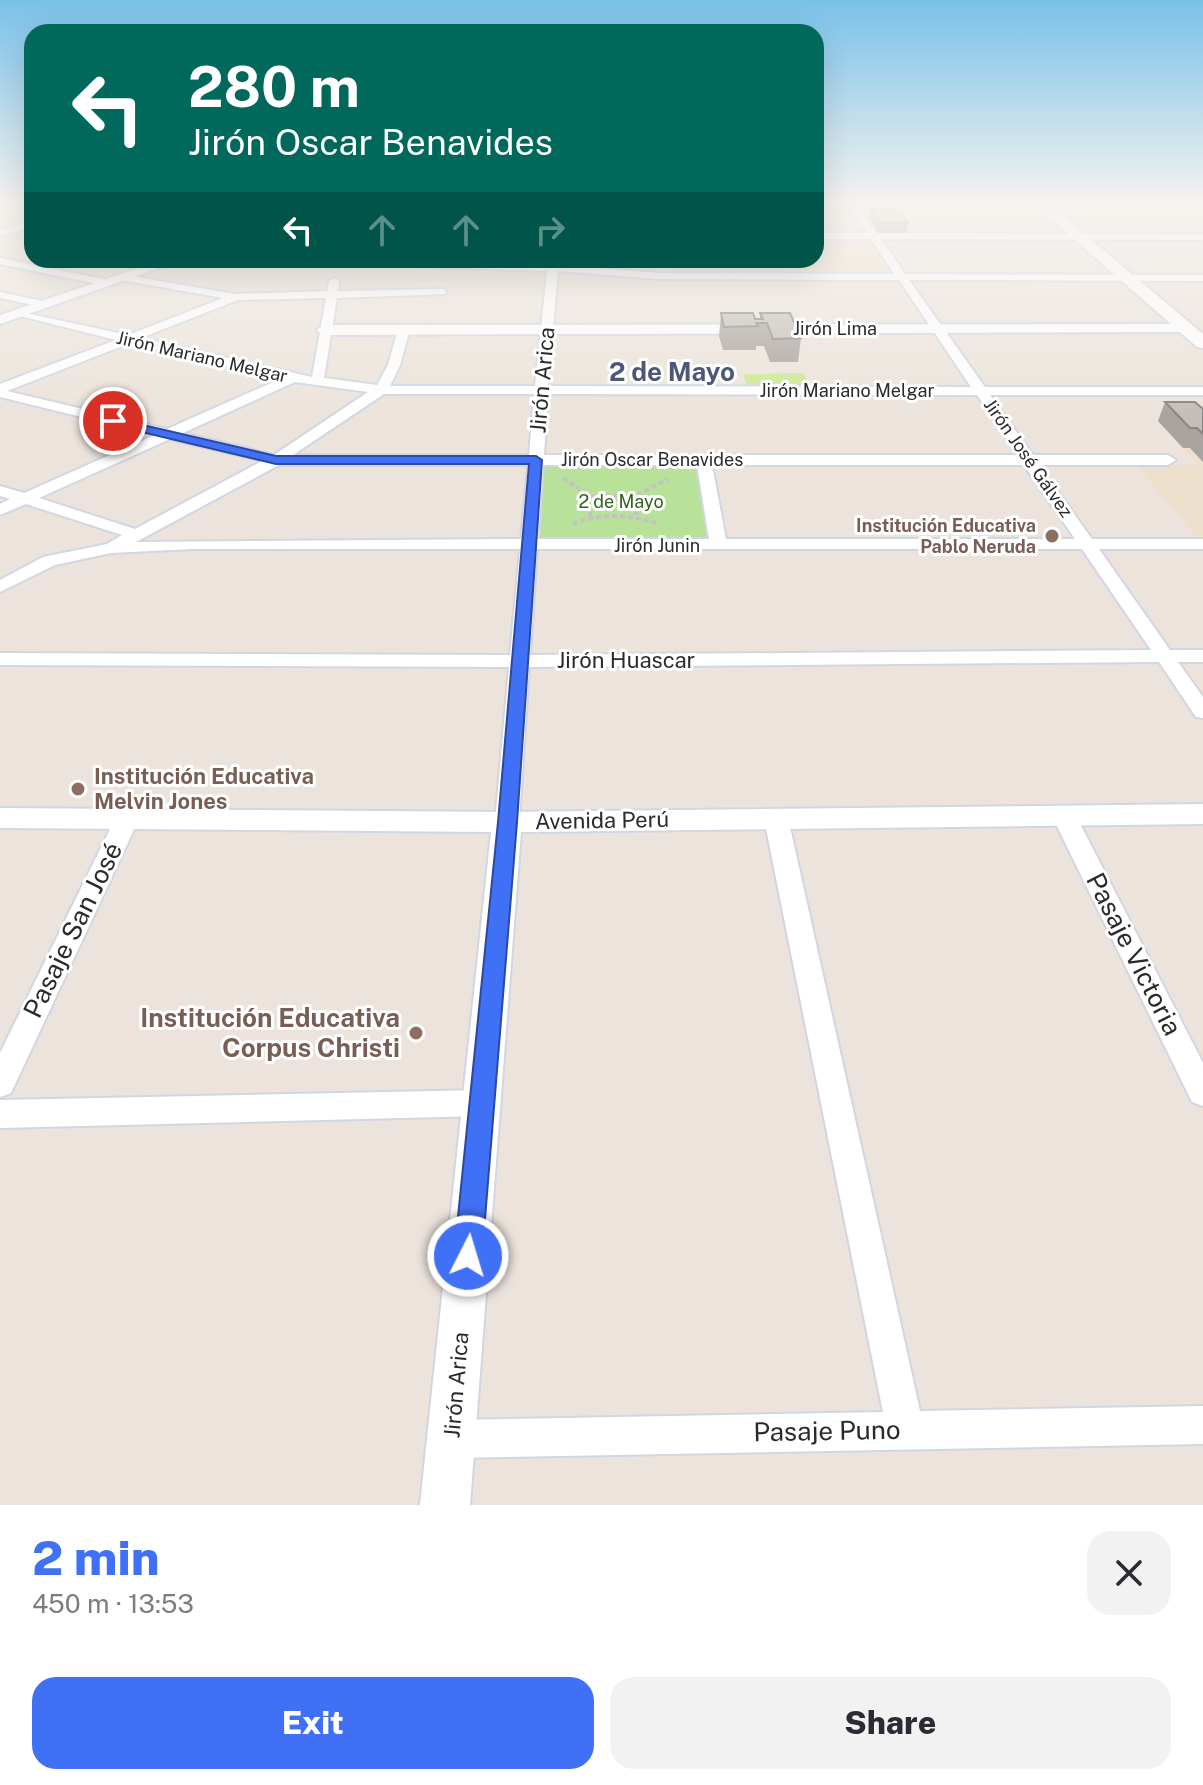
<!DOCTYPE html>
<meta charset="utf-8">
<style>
body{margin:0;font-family:"Public Sans",sans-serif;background:#f2f2f3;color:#2b2b33;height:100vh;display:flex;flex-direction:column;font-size:30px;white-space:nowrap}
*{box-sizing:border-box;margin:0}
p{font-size:26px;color:#7c7c81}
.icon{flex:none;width:44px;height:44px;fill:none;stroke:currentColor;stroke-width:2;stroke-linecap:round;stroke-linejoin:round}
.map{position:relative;height:1505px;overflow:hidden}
.side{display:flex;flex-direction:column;background:#fff;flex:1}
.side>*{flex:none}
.top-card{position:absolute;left:24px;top:24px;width:800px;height:244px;border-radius:24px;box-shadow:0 8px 32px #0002;background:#00695c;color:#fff;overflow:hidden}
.pin{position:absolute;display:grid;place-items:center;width:68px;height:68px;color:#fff;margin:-34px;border:4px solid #fff;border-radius:50%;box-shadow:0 2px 8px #0007}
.me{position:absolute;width:88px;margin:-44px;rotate:5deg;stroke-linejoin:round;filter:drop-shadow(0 0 6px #0008)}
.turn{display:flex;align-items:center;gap:28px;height:168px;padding:0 32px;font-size:36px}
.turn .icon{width:104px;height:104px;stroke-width:2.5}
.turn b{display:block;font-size:56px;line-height:68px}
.lanes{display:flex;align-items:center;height:76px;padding:0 32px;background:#0003;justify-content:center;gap:40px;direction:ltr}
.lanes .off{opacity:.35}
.round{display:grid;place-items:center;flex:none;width:84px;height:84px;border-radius:24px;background:#f2f2f3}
.overview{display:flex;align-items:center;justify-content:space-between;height:136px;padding:0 32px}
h1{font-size:48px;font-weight:800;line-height:60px;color:#4070f5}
.button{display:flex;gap:16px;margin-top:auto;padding:16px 32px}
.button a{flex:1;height:92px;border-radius:24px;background:#4070f5;color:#fff;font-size:32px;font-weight:800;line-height:92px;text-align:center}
.button a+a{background:#f2f2f3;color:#2b2b33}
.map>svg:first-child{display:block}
</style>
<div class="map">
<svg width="1203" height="1505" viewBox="0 0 1203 1505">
<rect width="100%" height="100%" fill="#ece4dc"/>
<path fill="#ede0cc" d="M816,239h49l25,36 -225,-1 15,-14h136z
M1203,418v121h-5l-62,-74h62l-40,-44z"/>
<path fill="#b8e19a" d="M539,462h163l11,81 -181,1z"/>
<path fill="#cce896" d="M804,373l5,13 -62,1 -4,-13z"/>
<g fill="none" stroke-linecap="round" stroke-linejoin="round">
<defs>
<path id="minor" d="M0,205l32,5v6l-32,-7z
M848,205h8l20,28 327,1v6l-322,-1 24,35 298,1v6l-294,-1 76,107h218v8h-213l43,60h135l8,5 -8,5h-129l53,74h111v10h-104l71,101h33v12h-25l25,35v21l-7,-1 -37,-55 -630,5 -10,155 -4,6h-16l-4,-6 14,-155 -509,-2v-12l510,2 10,-106h-327l-82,4 -56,12 -55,27v-12l43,-23 64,-13 15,-9 -96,-31 -26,11v-11l10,-5 -10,-3v-10l24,7 131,-58 -155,-38v-13l116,-44 -100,-25v-4l112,24 95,-37 -102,-18 -1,-2 5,-3 110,19 92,-3 2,-10 5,-3 5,3 -1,10 104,-2 4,1v4l-109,4 -13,80 53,7 11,-20 10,-36 6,-4 6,4 -10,36 -10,21h145l12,-115 -220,-8 -5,-3 226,5 1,-5h10v5l100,8 235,1 -23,-35h-55v-6h51zM558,271l101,8 240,1 72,107 -423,-1zM326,298l-14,79 -171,-39 97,-38zM130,343l150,36 -113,50 -160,-38zM295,382l73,10 -94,63 -91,-22zM384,394h150l-5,61h-236zM548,394l429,1 41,60h-474zM170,439l92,22 -127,68 -96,-31zM279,465h249l-7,74 -385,3zM543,465h154l12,74h-171zM712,465h312l51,74h-349zM537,549h545l69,101 -621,5z
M32,221v6l-32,9v-6z
M0,258l108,22 5,3 -5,3 -108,-22z
M145,260h21l5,3 -5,3z
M0,292l47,10 2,2 -6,3 -43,-9z
M1064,808l8,2 4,6 127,247v43l-11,-4 -140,-286 4,-6z
M776,810l8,2 4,6 132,593 283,-5v38l-752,14 -14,-5 -5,-14 5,-14 14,-5 432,-8 -119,-594 4,-6z
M126,813l8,2 4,6 -127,272 -11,4v-44l114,-232 4,-6z
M482,1090l11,3 4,10 -4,10 -11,3 -482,12v-28z"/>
<path id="tertiary" d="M162,260h20l-182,64v-9z
M1186,324l8,5 -3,3 -867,3 -8,-5 8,-5z
M1203,804v20l-682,8 -51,673h-50l71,-673 -491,-4v-20l507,4z"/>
<path id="secondary" d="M1035,205h15l153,129v14l-6,-1z"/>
</defs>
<use href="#minor" stroke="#d2d6e3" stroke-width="4"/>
<use href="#tertiary" stroke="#d2d6e3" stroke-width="4"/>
<use href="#secondary" stroke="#d2d6e3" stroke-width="4"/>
<path stroke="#c3c3c3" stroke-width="4" stroke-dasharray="5 3" stroke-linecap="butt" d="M563,478l27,18h45l33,-17
M590,496v20
M635,496l1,19
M573,524c30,-12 57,-9 87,0"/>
<use href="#minor" fill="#fff" fill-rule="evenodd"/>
<use href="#tertiary" fill="#fff" fill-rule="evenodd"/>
<use href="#secondary" fill="#fff" fill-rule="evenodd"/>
</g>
<path fill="#a9a39f" d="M870,209l38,14 -2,10h-27l-10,-14z
M721,313l34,6h5v-6l41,25 -3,24h-28l-6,-16h-8v4h-33l-4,-14z
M1165,402l38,7v53l-13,-14h-7l-25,-27z"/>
<path fill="#c4beb9" stroke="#898582" stroke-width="2" d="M870,209h27l11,14h-28z
M721,313h32l2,6h8l-3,-6h30l11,25 -28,1 -6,-16h-11l2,3 -34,1z
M1165,402h30l8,7v25l-6,-6h-7z"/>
<linearGradient id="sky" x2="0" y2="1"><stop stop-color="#79c1e9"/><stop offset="0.49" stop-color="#f6f3ef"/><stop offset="1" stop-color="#f6f3ef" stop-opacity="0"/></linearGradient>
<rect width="1203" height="415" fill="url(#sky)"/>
<path fill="#4070f5" stroke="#2a499f" stroke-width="2" d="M113,418l163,38h260l6,4 -25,362 -35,434 -4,10 -10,4 -10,-4 -4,-10 44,-434 31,-358h-253l-168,-40v-5z"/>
<g fill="#8d6e63" stroke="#fff" stroke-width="3">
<circle cx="1052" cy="536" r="8"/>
<circle cx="78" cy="789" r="8"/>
<circle cx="416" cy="1033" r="8"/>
</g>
<g text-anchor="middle" stroke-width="6" stroke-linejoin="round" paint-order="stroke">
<g font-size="18" fill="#2a2a2a" stroke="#fff">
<text x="835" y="335">Jirón Lima</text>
<text transform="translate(202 357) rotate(13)" y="6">Jirón Mariano Melgar</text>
<text x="847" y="397">Jirón Mariano Melgar</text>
<text transform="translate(1028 458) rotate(55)" y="6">Jirón José Gálvez</text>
<text x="652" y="466">Jirón Oscar Benavides</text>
<text x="657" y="552">Jirón Junin</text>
</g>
<g font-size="18" fill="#31651c" stroke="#fff">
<text x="621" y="508">2 de Mayo</text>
</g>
<g font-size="18" font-weight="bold" fill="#785e54" stroke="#fff" text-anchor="end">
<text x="1036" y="532">Institución Educativa<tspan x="1036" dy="21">Pablo Neruda</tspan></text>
</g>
<g font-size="22" fill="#2a2a2a" stroke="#fff">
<text transform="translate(542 380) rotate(-85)" y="8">Jirón Arica</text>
<text x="626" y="668">Jirón Huascar</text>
<text transform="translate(602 820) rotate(-1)" y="8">Avenida Perú</text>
<text transform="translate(456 1385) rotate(-85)" y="8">Jirón Arica</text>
</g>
<g font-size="22" font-weight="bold" fill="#785e54" stroke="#fff" text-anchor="start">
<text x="94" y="784">Institución Educativa<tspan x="94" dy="25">Melvin Jones</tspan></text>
</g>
<g font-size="26" font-weight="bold" fill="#4c577a" stroke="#fff">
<text x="672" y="381">2 de Mayo</text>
</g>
<g font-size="26" fill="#2a2a2a" stroke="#fff">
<text transform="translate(73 930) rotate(-64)" y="9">Pasaje San José</text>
<text transform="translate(1134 954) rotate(63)" y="9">Pasaje Victoria</text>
<text transform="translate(827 1431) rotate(-1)" y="9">Pasaje Puno</text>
</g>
<g font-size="26" font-weight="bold" fill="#785e54" stroke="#fff" text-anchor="end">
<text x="400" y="1027">Institución Educativa<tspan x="400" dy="30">Corpus Christi</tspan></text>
</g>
</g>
</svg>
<div class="pin" style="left:113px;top:421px;background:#d93025"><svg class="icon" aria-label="arrive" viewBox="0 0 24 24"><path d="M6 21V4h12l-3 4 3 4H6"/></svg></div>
<svg class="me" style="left:468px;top:1256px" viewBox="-20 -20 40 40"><circle r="17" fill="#4070f5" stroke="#fff" stroke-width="3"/><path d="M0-11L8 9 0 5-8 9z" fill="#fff"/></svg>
<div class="top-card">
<div class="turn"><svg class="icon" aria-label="left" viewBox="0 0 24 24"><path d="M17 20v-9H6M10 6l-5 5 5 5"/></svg><div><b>280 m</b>Jirón Oscar Benavides</div></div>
<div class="lanes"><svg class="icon" aria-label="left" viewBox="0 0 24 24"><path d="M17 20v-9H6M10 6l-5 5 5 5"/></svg><svg class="icon off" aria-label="ahead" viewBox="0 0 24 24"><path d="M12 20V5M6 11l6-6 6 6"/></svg><svg class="icon off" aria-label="ahead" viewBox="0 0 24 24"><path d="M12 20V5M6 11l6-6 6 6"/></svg><svg class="icon off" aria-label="right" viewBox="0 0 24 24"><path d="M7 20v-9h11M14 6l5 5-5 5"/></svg></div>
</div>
</div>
<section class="side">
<div class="overview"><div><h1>2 min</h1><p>450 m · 13:53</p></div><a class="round"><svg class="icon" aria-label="close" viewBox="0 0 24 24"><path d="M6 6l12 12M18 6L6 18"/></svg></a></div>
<div class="button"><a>Exit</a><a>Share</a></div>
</section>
